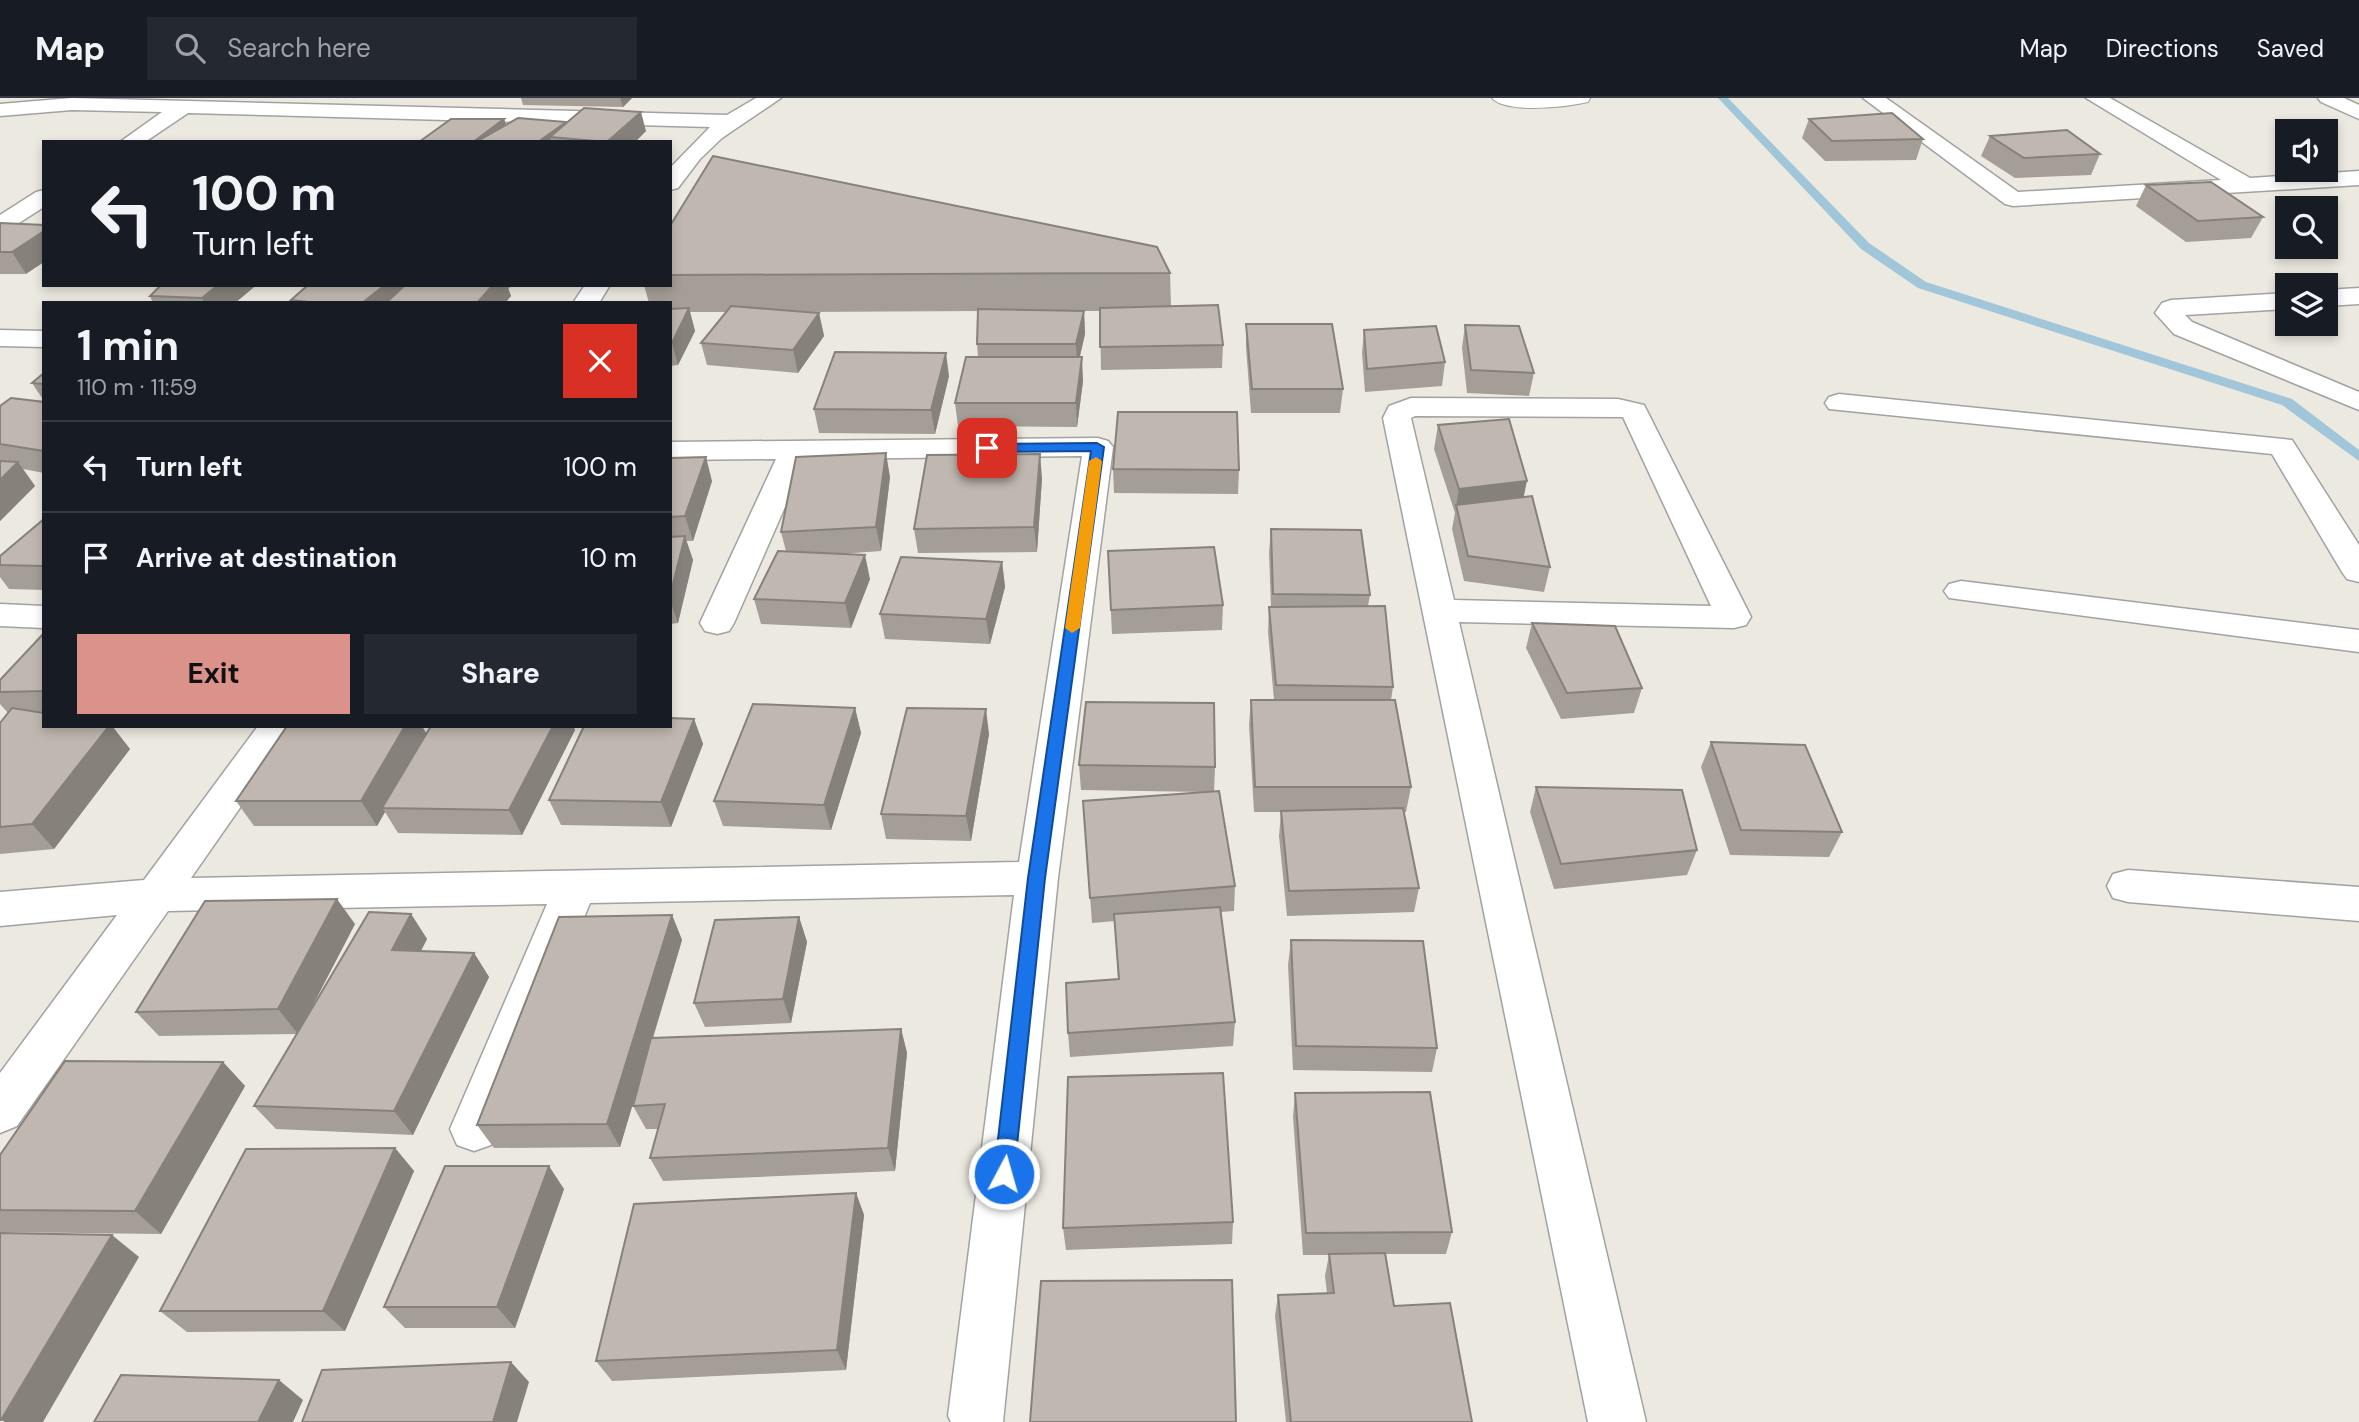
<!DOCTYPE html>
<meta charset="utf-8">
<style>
body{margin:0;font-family:"DM Sans",sans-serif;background:#242831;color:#f1f3f6;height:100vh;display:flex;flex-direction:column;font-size:26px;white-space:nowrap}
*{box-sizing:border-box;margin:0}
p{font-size:23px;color:#9ea1a6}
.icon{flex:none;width:38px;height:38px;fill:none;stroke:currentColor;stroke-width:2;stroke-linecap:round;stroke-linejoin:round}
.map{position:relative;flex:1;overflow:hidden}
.details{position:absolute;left:42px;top:203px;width:630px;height:427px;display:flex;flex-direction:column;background:#171b24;border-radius:0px;box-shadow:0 4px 10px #0003}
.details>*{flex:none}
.hud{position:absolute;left:42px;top:42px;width:630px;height:147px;border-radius:0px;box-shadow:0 4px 10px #0003;background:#171b24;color:#f1f3f6;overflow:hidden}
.controls{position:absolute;left:2275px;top:21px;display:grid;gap:14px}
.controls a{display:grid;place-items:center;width:63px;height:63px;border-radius:0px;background:#171b24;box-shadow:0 4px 10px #0003;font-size:35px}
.pin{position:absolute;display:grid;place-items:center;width:60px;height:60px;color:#fff;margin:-30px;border-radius:14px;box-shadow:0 4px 10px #0006}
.me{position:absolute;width:77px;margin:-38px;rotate:6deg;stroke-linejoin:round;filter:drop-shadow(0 0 5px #0008)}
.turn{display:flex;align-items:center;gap:24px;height:147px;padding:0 35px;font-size:32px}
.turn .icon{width:91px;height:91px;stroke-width:2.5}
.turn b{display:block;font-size:49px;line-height:60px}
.round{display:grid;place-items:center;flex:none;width:74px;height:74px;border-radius:0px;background:#242831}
.headline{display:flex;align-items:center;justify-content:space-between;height:119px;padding:0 35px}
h1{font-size:42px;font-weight:700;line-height:52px}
.action{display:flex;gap:14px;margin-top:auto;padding:14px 35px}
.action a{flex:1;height:80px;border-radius:0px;background:#da928b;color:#111;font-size:28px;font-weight:700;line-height:80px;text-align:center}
.action a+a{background:#242831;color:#f1f3f6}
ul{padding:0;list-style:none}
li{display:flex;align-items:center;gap:21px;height:91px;padding:0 35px;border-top:2px solid #363941}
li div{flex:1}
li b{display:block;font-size:26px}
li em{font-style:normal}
header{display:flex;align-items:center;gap:42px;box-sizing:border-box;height:98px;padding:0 35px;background:#171b24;border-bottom:2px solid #363941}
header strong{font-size:33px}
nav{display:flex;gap:38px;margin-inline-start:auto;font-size:24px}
.search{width:490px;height:63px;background:#242831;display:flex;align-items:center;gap:18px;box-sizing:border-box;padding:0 24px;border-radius:0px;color:#9ea1a6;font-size:26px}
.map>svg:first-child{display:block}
</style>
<header>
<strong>Map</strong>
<div class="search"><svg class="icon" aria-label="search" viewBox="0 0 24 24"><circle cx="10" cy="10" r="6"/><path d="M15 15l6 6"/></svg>Search here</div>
<nav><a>Map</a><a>Directions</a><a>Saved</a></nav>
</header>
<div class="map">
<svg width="2359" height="1324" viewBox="0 0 2359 1324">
<rect width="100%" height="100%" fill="#ece9e0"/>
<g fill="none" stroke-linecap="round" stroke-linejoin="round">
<path fill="#a1c6d9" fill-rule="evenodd" d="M1718,0h10l141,145 57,39 366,117 67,51v11l-77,-56 -364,-117 -57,-39z"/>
<defs>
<path id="service" d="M1492,0h98l-2,4c-21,5 -82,12 -96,-4z"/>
<path id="minor" d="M72,0l655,17 29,-17h25l-59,40 -22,21 -22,29 -8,2v-22l40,-41 -522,-14 -43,29h-25l42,-30 -90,-2 -72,6v-12z
M1863,0h23l132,94 203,-12 -135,-82h24l140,80 109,-7v14l-346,21 -8,-2z
M2318,0h26l15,7v14l-38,-17z
M44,92v17l-36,23 -8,2v-17l36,-23z
M585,187h25l-11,18h-26z
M2359,190v16l-33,2v-16z
M2287,195v16l-102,6 7,7 167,70v18l-185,-76 -19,-21 7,-10 9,-3z
M0,232l44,1v16l-44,-1z
M1839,296l453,46 67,105v37l-12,-3 -5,-7 -70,-118 -443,-45 -4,-6 4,-6z
M1411,300l207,1 26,6 107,212 -5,8 -12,3 -275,-6 187,800h-58l-205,-1004 6,-12zM1415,318l208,1 88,189 -257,-6 -43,-182z
M1098,340l10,3 5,6 -55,431 -55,544h-52l-3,-6 66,-521 -424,8 -99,242 -17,6 -17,-6 -7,-16 97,-225 -379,7 -151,215 -17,7v-60l117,-158 -117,11v-34l144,-12 114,-154h39l-106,152 828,-16 63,-406 -276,3 -72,164 -5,8 -12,3 -12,-3 -5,-8 76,-164 -106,1v-18z
M1961,483l398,49v22l-410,-54 -5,-7 5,-7z
M0,506l44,2v22l-44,-2z
M2128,772l231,17v34l-231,-19 -15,-4 -6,-12 6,-12z"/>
</defs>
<use href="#service" stroke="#a2a2a2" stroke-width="2"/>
<use href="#minor" stroke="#a2a2a2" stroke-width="3"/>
<use href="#service" fill="#fff" fill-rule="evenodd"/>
<use href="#minor" fill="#fff" fill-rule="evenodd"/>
</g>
<path fill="#a59e97" d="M521,0h111l-9,9 -100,-2z
M504,21l2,6 60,-3 1,1 79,8 -11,11h-216z
M1809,21l114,20 -7,21 -91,1 -23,-23z
M1990,38l110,18 -9,21 -76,3 -34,-22z
M2146,87l117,32 -12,21 -65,4 -50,-36z
M0,125l26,51h-26z
M670,128l500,47 1,33 52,39 -1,23 -121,2 -1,-59h-29h13l1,23 -5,23 3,24 -6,46 -119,-1 -3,-23 23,-46 -1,-13 1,-33 -175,1 16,1 5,23 -26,37 -91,-8 -6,-22 25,-31h-36l5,19 -17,34 -8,1v-63h-21l-5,-18h26z
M308,187h94l1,2 2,-2h108l-5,4 3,7 -6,7h-213l-1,-3z
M254,189l-19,16h-82l-3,-7z
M1246,226l97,65 -3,24h-89l-5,-66z
M1465,227l69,48 -5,23 -62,-3 -5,-45z
M1364,232l81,32 -3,24 -77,6 -3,-39z
M44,275v28l-12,-18z
M949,278l-14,58 -116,-1 -5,-24z
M44,304v71l-21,-4 12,17 -35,35v-115z
M1438,327l86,72 26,70 -6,25 -80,-11 -12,-52 3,-16 -21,-64z
M670,360l42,23 -19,60h-7l7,19 -15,63 -8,1z
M1113,371l126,1 -1,24 -124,-1z
M890,379l-9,74 -41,3 30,25 -19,49 -90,-4 -7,-25 32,-48 -5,-19z
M1042,380l-5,74 -119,1 -4,-24z
M44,421v71l-35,-1 -9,-12v-21z
M1271,431l99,66 -2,11 25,81 -2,13 20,87 -5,25h-2l15,76 -5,24 -127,4 -8,-80 2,-24h-27l-5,-87 2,-25h23l-6,-68 1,-25h2l-2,-54z
M1108,453l115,54 -1,25 -110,4z
M1002,464l3,25 -15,57 -105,-5 -5,-25z
M1532,525l110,65 -8,25 -73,6 -35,-71z
M44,535v93h68l18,23 -76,100 -54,5v-131l8,-10 -8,-9v-24z
M855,610l6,25 -30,97 -108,-4 -9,-25z
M694,621l9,25 -32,83 -110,-2 -12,-25z
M431,628h142l2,4 -53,105 -124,-2 -13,-21 -8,14h-123l-18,-25 191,-67z
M989,636l-18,107 -85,-2 -5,-25z
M1711,644l131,90 -13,25 -99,-2 -29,-88z
M1079,667l136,2 -1,24 21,95 -1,25 -13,1 14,110 -2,24 -163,11 -2,-24 50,-53 -3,-59 -23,2 -9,-122 120,-9 -122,-2z
M1536,689l161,63 -10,25 -133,14 -24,-77z
M411,816l16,25 -6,12 53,2 15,24 -76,158 -137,-6 -22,-23 43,-72 -138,2 -23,-24 219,-88 -54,103z
M672,817l10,25 -29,98 248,-9 6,24 -12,118 -232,10 -13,-23 8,-29h-12l-13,-23 5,-20 -18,61 -126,1 -17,-23z
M799,819l8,25 -16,81 -86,4 -11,-24z
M1291,842l146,108 -5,24 -139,-2 -5,-105z
M223,964l22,24 -84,148 -161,-2v-77z
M1295,995l157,139 -6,22h-60l8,52 78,116h-186l-11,-106 3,-21 49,-2 -2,-17 4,-21h-26l-10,-138z
M395,1050l19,23 -69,160 -158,1 -27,-21z
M564,1091l-49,139h-110l-21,-21z
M856,1095l8,22 -18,155 -234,11 -16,-20z
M1233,1124l-1,22 -166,6 -3,-22z"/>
<path fill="#86817b" d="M620,0h12l-9,9z
M641,14l5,19 -11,11h-28z
M504,21l4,11 -30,12h-5z
M566,24l4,11 -20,4 2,5h-14z
M44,133v31l-18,12 -14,-22z
M218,187h35l1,2 -19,16h-30l-3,-5z
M385,187h17l6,13 -7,5h-39z
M493,187h14l4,11 -6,7h-28z
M689,210l6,23 -17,34 -6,-22z
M1084,213l1,23 -8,33 -1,-23z
M819,215l5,23 -26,37 -5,-23z
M946,255l3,23 -14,58 -4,-24z
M1082,259l1,24 -6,46 -1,-24z
M886,355l4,24 -9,74 -5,-24z
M1040,356l2,24 -5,74 -3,-25z
M706,359l6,24 -19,60 -8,-25z
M18,364l17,24 -35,35v-41z
M1527,383l-5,24 -66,1 3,-17z
M685,438l8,24 -15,63 -8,-23v-4z
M865,457l5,24 -19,49 -6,-25z
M1002,464l3,25 -15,57 -4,-25z
M855,610l6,25 -30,97 -7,-25z
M986,611l3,25 -18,107 -5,-25z
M694,621l9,25 -32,83 -10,-25z
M109,628h3l18,23 -76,100 -22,-25z
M405,628h17l6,10 -46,72 3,4 -8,14 -16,-25z
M553,628h20l2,4 -53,105 -13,-25z
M337,801l18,25 -57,110 -20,-25z
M411,816l16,25 -19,36 -16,-25z
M672,817l10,25 -62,207 -13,-23z
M799,819l8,25 -16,81 -8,-24z
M474,855l15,24 -76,158 -19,-24z
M901,931l6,24 -12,118 -7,-23z
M223,964l22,24 -84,148 -26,-23z
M395,1050l19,23 -69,160 -22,-20z
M549,1068l15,23 -49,139 -18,-21z
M856,1095l8,22 -18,155 -9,-20z
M112,1137l27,22 -96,165h-38l-4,-2z
M511,1264l18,20 -12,40h-24z
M279,1282l24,20 -10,22h-35z"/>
<path fill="#c0b8b0" stroke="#86817b" stroke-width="2" d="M584,10l57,4 -34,30 -57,-5z
M1892,15l31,26 -91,2 -23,-22z
M518,20l48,4 -28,20 -60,-1z
M451,21h53l-31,23h-54z
M2067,32l33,24 -76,4 -34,-22z
M713,58l444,91 13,26 -500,2v-49z
M2211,84l52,35 -65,4 -52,-36z
M0,125l44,2v6l-32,21h-12z
M161,187h57l-16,13 -52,-2z
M308,187h77l-23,18h-45l-26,-3z
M405,187h88l-16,18h-91z
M1218,207l5,40 -123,2v-39z
M731,208l88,7 -26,37 -92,-7z
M689,210l-17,35h-2v-34z
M978,211l106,2 -8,33h-99z
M1246,226h86l11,65h-91z
M1465,227l54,1 15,47 -63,-3z
M1436,228l9,36 -78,7 -3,-39z
M835,254l111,1 -15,57 -117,-1z
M966,259h116l-6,46h-121z
M44,275v11l-12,-1z
M11,300l33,4v49l-44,-7v-38z
M1118,314h119l2,58 -126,-1z
M1509,321l18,62 -68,8 -21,-64z
M886,355l-10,74 -95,5 15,-75z
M1040,356l-6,73 -120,2 13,-74z
M706,359l-21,59 -15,1v-59z
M0,363l18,1 -18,18z
M1532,398l18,71 -82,-11 -12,-51z
M44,421v47l-44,-1v-9z
M1271,431l90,1 9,65 -97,-1z
M685,438l-15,60v-59z
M1214,449l9,58 -112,5 -3,-59z
M778,453l87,4 -20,48 -91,-4z
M901,459l101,5 -16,57 -106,-5z
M1385,508l8,81 -117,-2 -7,-78z
M1532,525l83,3 27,62 -75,5z
M44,535v58l-44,1v-12z
M1251,602h144l16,87h-156z
M1086,604l128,1 1,64 -136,-2z
M753,606l102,4 -31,97 -110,-4z
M12,610l32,5v13h65l-77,98 -32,3v-104z
M907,610l79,1 -20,107 -85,-2z
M670,620l24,1 -33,83 -112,-2 35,-74h86z
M287,628h118l-44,75h-125z
M431,628h122l-44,84 -127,-2z
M1711,644l94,3 37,87 -101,-2z
M1536,689l146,3 15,60 -136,14z
M1219,693l16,95 -145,12 -7,-97z
M1403,710l16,80 -130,3 -8,-80z
M337,801l-59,110 -142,3 69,-111z
M1220,809l15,115 -167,11 -2,-50 53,-4 -5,-65z
M369,814l42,2 -19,36 82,3 -80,158 -140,-5z
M672,817l-65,209 -130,1 82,-208z
M799,819l-16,82 -89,4 21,-83z
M1291,842l132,1 14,107 -141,-2z
M901,931l-13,119 -238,10 15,-54 -32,2 18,-68z
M65,963l158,1 -88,149 -135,-1v-55z
M1223,975l10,149 -170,6 5,-151z
M1430,994l22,140 -146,1 -11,-140z
M395,1050l-72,163h-163l86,-162z
M445,1068h104l-52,141h-113z
M856,1095l-19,157 -241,11 38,-157z
M0,1135l112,2 -111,185h-1z
M1385,1155l9,53 56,-3 22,119h-181l-13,-127 56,-2 -5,-39z
M1232,1182l4,142h-206l11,-141z
M511,1264l-18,60h-191l20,-52z
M121,1277l158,5 -21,42h-164z"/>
<path fill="#1a73e8" stroke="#114b97" stroke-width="2" d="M1097,345l7,4 -59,431 -31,296 -3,7 -7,3 -7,-3 -3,-7 34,-296 63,-427 -104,1 -6,-4 6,-4z"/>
<path fill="#f59e0b" d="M1096,359l6,4 -22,167 -8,5 -7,-5 24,-167z"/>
</svg>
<div class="controls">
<a><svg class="icon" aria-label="sound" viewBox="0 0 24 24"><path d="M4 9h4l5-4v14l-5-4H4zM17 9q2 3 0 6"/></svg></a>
<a><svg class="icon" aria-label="search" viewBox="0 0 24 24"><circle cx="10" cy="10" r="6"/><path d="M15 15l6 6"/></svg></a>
<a><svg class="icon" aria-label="layers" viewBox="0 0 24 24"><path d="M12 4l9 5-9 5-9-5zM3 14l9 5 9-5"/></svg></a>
</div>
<div class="pin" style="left:987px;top:350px;background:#d93025"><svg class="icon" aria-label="arrive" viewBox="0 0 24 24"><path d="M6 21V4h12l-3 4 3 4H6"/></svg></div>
<svg class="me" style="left:1004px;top:1076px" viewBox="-20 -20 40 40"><circle r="17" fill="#1a73e8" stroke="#fff" stroke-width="3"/><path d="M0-11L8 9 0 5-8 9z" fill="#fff"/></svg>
<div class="hud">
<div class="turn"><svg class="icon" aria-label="left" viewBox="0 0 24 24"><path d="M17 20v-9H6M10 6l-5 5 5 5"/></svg><div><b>100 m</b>Turn left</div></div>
</div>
<section class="details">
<div class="headline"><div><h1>1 min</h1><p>110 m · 11:59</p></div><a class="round" style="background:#d93025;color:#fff"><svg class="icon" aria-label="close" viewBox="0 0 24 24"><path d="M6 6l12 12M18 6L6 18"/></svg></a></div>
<ul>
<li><svg class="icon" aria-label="left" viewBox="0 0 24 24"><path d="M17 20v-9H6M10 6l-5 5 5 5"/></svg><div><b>Turn left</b></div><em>100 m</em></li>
<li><svg class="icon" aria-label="arrive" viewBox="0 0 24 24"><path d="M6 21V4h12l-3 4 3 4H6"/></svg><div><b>Arrive at destination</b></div><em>10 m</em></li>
</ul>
<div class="action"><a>Exit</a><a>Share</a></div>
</section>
</div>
